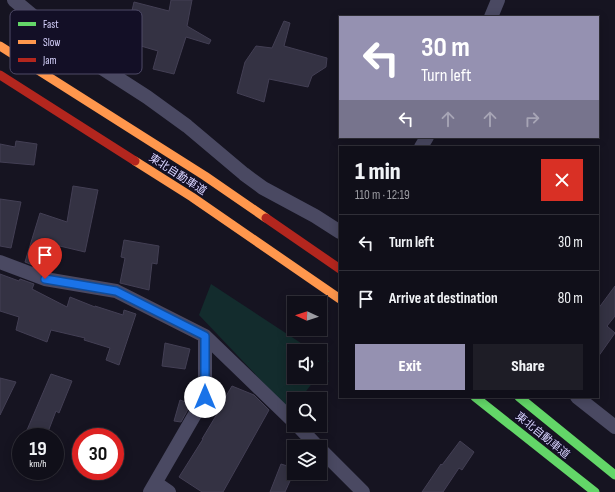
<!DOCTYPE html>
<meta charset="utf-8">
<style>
body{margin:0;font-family:"Sofia Sans Condensed","Noto Sans JP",sans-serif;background:#1e1d26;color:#f1f3f6;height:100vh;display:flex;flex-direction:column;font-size:15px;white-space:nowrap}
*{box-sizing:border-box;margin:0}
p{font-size:13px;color:#9c9ca2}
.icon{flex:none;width:22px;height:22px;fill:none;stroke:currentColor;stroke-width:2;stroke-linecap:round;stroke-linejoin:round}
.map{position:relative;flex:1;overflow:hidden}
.side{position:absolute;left:339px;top:146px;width:260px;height:252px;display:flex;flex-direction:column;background:#100f19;border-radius:0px;box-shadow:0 2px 10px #0003,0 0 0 1px #302f38}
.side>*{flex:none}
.guide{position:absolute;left:339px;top:16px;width:260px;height:122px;border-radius:0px;box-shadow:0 2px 10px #0003,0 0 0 1px #302f38;background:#9591b1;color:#fff;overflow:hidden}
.needle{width:26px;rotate:273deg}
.buttons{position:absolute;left:287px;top:296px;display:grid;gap:8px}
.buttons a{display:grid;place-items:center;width:40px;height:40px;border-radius:0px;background:#100f19;box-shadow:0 2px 10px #0003,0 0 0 1px #302f38;font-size:20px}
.speed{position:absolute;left:12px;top:428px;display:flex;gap:8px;font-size:20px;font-weight:700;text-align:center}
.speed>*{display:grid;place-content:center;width:52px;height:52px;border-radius:50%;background:#100f19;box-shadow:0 2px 10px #0003,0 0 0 1px #302f38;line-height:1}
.speed small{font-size:10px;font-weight:400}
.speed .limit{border:6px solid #d22;background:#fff;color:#111}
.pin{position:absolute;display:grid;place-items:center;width:34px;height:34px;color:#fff;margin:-41px -17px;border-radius:50% 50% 50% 0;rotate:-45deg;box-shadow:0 0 4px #0007}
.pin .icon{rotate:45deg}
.me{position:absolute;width:44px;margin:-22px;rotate:0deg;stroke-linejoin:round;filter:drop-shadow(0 0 3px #0008)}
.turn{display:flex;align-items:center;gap:14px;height:84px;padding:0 16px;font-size:18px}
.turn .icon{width:52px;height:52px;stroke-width:2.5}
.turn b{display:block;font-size:28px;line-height:34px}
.lanes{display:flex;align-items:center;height:38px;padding:0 16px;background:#0003;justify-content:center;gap:20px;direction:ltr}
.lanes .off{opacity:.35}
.round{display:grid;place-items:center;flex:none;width:42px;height:42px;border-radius:0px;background:#1e1d26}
.summary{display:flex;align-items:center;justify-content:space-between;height:68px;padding:0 16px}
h1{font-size:24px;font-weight:800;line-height:30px}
.action{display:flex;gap:8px;margin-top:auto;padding:8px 16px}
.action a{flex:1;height:46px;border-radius:0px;background:#9591b1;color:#fff;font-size:16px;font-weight:800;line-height:46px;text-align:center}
.action a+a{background:#1e1d26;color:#f1f3f6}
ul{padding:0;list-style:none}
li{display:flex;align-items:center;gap:12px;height:56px;padding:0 16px;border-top:1px solid #302f38}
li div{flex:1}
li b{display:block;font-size:15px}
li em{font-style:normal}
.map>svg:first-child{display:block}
</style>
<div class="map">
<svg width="615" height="492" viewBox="0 0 615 492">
<rect width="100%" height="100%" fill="#161421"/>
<path fill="#132c2d" d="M211,284l102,67h-19v26h23l-17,22h-6v8l-3,5 -92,-97z
M320,356l9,5 -9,12z"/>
<path fill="#343243" stroke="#433f54" d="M171,0h21l-5,26 24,14 -2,4 -23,-7 -12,37 -21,-5 5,-18 -24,-7v-5l-8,-3 8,-34 35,9z
M284,21l6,2 -6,23 43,12 -1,9 -14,9 -4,11 -39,-8 -5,23 -27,-9 8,-31 11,-16 16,2z
M16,141l21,3 -3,21 -34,-3v-18l15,3z
M73,186l25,4 -13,62 -38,-9 -7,25 -15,-6 15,-49 27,9z
M0,199l21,3 -10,46 -11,-2z
M124,240l35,6 -2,18 -5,-1 -3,27 -29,-7 5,-25 -4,-1z
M0,274l19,7 1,-2 14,5 -2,5 35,18 3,-10 25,10v-1l28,9 1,-5 12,4 -17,51 -13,-5 4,-12 -26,-8 1,-2 -34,-8 -4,12 -31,-12 3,-13 -19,-6z
M615,286v30l-8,10 8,7 -17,24v-48z
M165,343l25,6 -5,20 -23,-3z
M51,374l21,7 -13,32 -3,-2 -10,26h-22z
M0,378l16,4 -16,33z
M232,386l22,9 15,15 -46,82h-21l-23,-15 24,-38h-1l21,-35 -1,-1z
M180,400l11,4 -10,18 -7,-1z
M460,441l14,11 -12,18 -3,-2 -16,24h-21l19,-28 1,1z
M281,464l13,4v4l-9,20h-15z"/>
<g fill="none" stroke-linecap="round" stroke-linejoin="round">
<path stroke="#4a4962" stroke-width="14" d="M14,0l60,50 73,47 40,29 57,48 19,14 52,28 25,16
M491,17l7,-17
M421,147l6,-10
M0,262l45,17 71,12 89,45 89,86
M577,397l38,30
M297,425l21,22
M320,449l43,43
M156,483l13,9
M150,492l55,-95v-61"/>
<path stroke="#63d668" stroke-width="9" d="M475,397l120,95
M519,397l96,78"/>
<path stroke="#ff974d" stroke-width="9" d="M0,46l205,130 61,42
M135,161l57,36 148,102"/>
<path stroke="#b3261e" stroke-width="9" d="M0,75l135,86
M266,218l74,51"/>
</g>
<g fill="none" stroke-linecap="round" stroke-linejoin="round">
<defs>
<path id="route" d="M45,279l71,12 89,45v61"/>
</defs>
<use href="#route" stroke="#114b97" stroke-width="10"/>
<use href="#route" stroke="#1a73e8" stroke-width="7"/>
</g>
<g text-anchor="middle" stroke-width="3" stroke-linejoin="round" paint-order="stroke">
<g font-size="11" fill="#d9d4ff" stroke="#130f26">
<text transform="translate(178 174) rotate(33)" y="4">東北自動車道</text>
<text transform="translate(543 435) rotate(39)" y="4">東北自動車道</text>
</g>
</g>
<rect x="10" y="10" width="132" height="64" rx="6" fill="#130f26" stroke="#4e4a67" stroke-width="1"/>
<rect x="18" y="22" width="18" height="4" fill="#63d668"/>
<rect x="18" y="40" width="18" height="4" fill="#ff974d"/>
<rect x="18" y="58" width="18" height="4" fill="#b3261e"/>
<g font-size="11" fill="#d9d4ff">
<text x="43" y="28">Fast</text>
<text x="43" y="46">Slow</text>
<text x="43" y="64">Jam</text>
</g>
</svg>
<div class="buttons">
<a><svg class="needle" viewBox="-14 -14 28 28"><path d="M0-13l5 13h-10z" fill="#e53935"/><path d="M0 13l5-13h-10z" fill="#9c9ca2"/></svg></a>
<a><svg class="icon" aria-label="sound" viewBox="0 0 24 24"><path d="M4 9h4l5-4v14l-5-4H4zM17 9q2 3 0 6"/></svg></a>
<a><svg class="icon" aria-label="search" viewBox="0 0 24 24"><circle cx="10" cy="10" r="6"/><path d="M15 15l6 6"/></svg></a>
<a><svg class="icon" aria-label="layers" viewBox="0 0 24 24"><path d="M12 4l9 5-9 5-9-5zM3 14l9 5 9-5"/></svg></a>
</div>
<div class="speed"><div>19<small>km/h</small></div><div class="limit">30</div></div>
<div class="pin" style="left:45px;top:279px;background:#d93025"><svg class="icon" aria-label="arrive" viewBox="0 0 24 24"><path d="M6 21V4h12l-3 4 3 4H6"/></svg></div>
<svg class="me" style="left:205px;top:397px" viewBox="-20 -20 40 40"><circle r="19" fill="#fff"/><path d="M0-13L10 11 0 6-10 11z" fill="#1a73e8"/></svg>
<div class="guide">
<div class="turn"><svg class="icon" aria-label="left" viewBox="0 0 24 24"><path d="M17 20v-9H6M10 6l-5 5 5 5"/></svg><div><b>30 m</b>Turn left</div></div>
<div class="lanes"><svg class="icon" aria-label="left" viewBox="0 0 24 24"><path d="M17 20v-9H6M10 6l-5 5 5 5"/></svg><svg class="icon off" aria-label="ahead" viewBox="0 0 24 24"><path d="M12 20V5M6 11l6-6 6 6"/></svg><svg class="icon off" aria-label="ahead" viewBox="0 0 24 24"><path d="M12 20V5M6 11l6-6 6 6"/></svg><svg class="icon off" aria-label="right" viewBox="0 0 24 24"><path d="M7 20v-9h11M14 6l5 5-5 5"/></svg></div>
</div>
<section class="side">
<div class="summary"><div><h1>1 min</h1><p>110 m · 12:19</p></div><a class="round" style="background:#d93025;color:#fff"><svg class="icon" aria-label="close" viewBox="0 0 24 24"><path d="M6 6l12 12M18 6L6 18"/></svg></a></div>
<ul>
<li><svg class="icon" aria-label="left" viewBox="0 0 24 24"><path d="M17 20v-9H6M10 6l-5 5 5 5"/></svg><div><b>Turn left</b></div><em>30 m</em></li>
<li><svg class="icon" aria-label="arrive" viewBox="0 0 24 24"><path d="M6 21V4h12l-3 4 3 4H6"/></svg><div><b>Arrive at destination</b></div><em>80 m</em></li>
</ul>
<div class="action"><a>Exit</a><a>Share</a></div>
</section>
</div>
